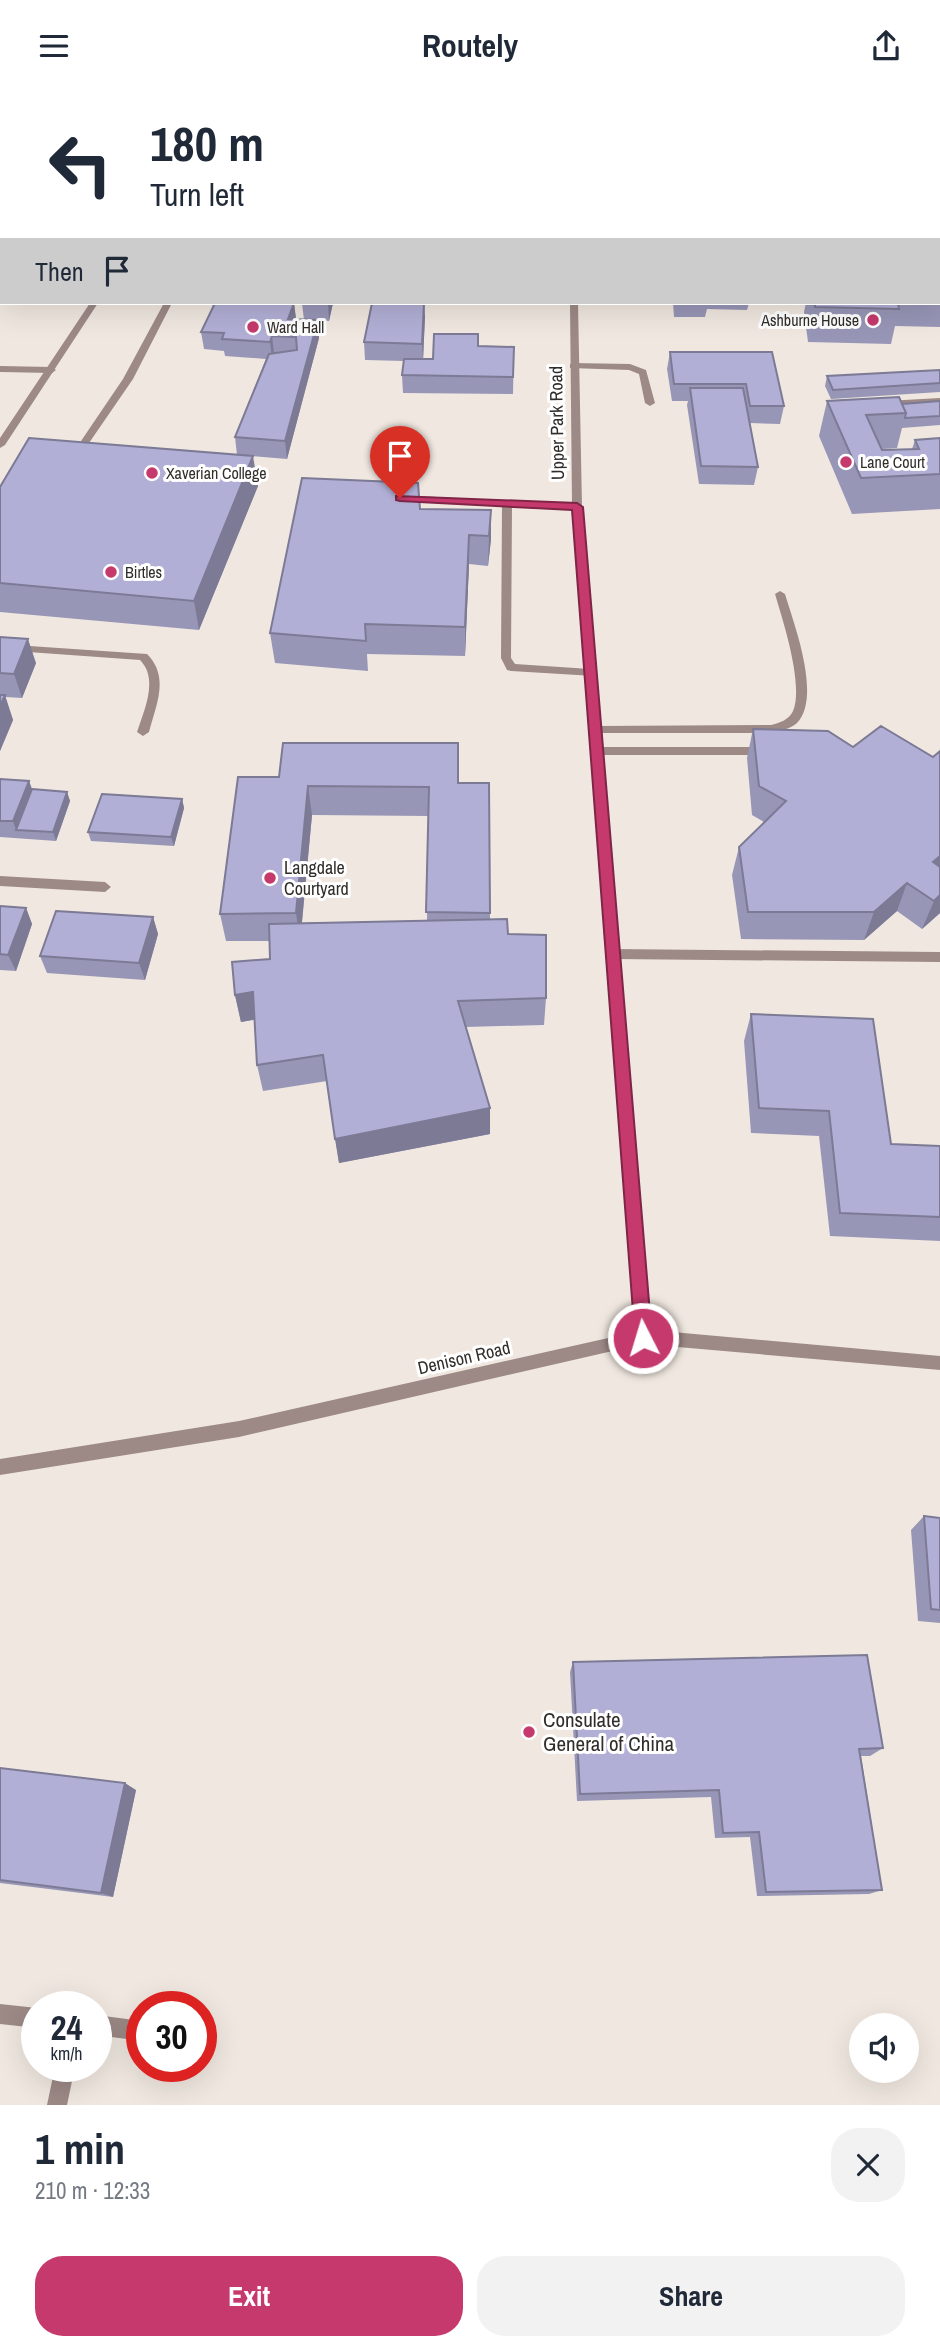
<!DOCTYPE html>
<meta charset="utf-8">
<style>
body{margin:0;font-family:"Archivo Narrow",sans-serif;background:#f2f2f3;color:#1f2937;height:100vh;display:flex;flex-direction:column;font-size:26px;white-space:nowrap}
*{box-sizing:border-box;margin:0}
p{font-size:23px;color:#747a83}
.icon{flex:none;width:38px;height:38px;fill:none;stroke:currentColor;stroke-width:2;stroke-linecap:round;stroke-linejoin:round}
.map{position:relative;height:2014px;overflow:hidden}
.details{display:flex;flex-direction:column;background:#fff;flex:1}
.details>*{flex:none}
.guide{position:absolute;left:0px;top:0px;width:942px;height:214px;box-shadow:0 7px 28px #0002;background:#fff;color:#1f2937;overflow:hidden}
.fabs{position:absolute;left:849px;top:1922px;display:grid;gap:14px}
.fabs a{display:grid;place-items:center;width:70px;height:70px;border-radius:50%;background:#fff;box-shadow:0 7px 28px #0002;font-size:35px}
.speed{position:absolute;left:21px;top:1900px;display:flex;gap:14px;font-size:35px;font-weight:700;text-align:center}
.speed>*{display:grid;place-content:center;width:91px;height:91px;border-radius:50%;background:#fff;box-shadow:0 7px 28px #0002;line-height:1}
.speed small{font-size:18px;font-weight:400}
.speed .limit{border:10px solid #d22;background:#fff;color:#111}
.pin{position:absolute;display:grid;place-items:center;width:60px;height:60px;color:#fff;margin:-72px -30px;border-radius:50% 50% 50% 0;rotate:-45deg;box-shadow:0 0 7px #0007}
.pin .icon{rotate:45deg}
.me{position:absolute;width:77px;margin:-38px;rotate:355deg;stroke-linejoin:round;filter:drop-shadow(0 0 5px #0008)}
.turn{display:flex;align-items:center;gap:24px;height:147px;padding:0 35px;font-size:32px}
.turn .icon{width:91px;height:91px;stroke-width:2.5}
.turn b{display:block;font-size:49px;line-height:60px}
.then{display:flex;align-items:center;height:66px;padding:0 35px;background:#0003;gap:14px;font-size:26px}
.round{display:grid;place-items:center;flex:none;width:74px;height:74px;border-radius:28px;background:#f2f2f3}
.head{display:flex;align-items:center;justify-content:space-between;height:119px;padding:0 35px}
h1{font-size:42px;font-weight:700;line-height:52px}
.primary-button{display:flex;gap:14px;margin-top:auto;padding:14px 35px}
.primary-button a{flex:1;height:80px;border-radius:28px;background:#c5396d;color:#fff;font-size:28px;font-weight:700;line-height:80px;text-align:center}
.primary-button a+a{background:#f2f2f3;color:#1f2937}
header{display:flex;justify-content:space-between;align-items:center;height:91px;padding:0 35px;background:#fff;font-size:32px;font-weight:700}
.map>svg:first-child{display:block}
</style>
<header><svg class="icon" aria-label="menu" viewBox="0 0 24 24"><path d="M4 6h16M4 12h16M4 18h16"/></svg>Routely<svg class="icon" aria-label="share" viewBox="0 0 24 24"><path d="M12 15V3M7 8l5-5 5 5M5 13v7h14v-7"/></svg></header>
<div class="map">
<svg width="940" height="2014" viewBox="0 0 940 2014">
<rect width="100%" height="100%" fill="#f0e8e0"/>
<g fill="none" stroke-linecap="round" stroke-linejoin="round">
<path fill="#9d8a87" fill-rule="evenodd" d="M164,212h8l-39,76 -44,64h-6l-2,-2 42,-62z
M573,272l57,1 16,6 9,33 -5,3 -5,-3 -6,-29 -10,-4 -59,-2v-4z
M0,275l52,1 4,3 -4,3 -52,-1z
M940,307v6l-54,3 -5,-3 5,-3z
M400,404l181,10v4l-4,1 -65,-3 -1,151 4,6 75,5 4,1v6l-83,-5 -4,-1 -6,-12 1,-152 -105,-6v-4z
M780,500l5,3c9,30 37,103 12,129 -6,6 -18,8 -26,10h-180l-2,-3 6,-4 176,-1c8,-2 18,-5 22,-14 11,-26 -10,-90 -18,-117z
M0,553l147,10c23,23 9,51 2,78l-6,4 -6,-4c7,-22 22,-53 3,-72l-140,-10z
M597,656h170l6,4 -6,4h-170l-6,-4z
M612,858l328,3v10l-328,-3 -7,-5z"/>
<path fill="#9d8a87" fill-rule="evenodd" d="M118,0l13,2h-11z
M90,212h8l-93,142 -5,3v-10z
M570,212h8l4,204 68,823 290,26v14l-297,-26 -404,93 -239,38v-16l239,-38 396,-89 -63,-825z
M0,785l105,6 6,5 -6,5 -105,-6z
M0,1913l37,4v20l-37,-4z
M96,1924l46,6v20l-46,-6z
M55,1976h20l-8,38h-20z"/>
</g>
<path fill="#9896b7" fill-rule="evenodd" d="M0,0h46v2h-44v18h-2z
M264,0h32l-3,2h-22z
M940,185v51l-45,-1 -4,18 -83,-2 -4,-30 2,-9h134z
M215,212h79l2,16 8,1 -2,-17h31l-4,18 -11,-1 1,18 -32,121 -50,-4 -2,-18 31,-78 -41,-3 -1,-5 -20,-2 -3,-17z
M673,212h76l-2,7 -40,-1 -2,8h-31z
M425,225l-2,43h10l45,-13 36,1 -1,47 -110,-1 -1,-18 2,-14 -39,-1 -1,-18z
M670,261h102l12,54 -4,18 -30,-1 8,44 -4,18 -55,-1 -12,-79 1,-4h-16l-5,-32z
M940,279v22l-109,7 -6,-13 2,-10z
M827,310l75,3 38,-3v24l-38,3 -5,20 -15,1v1l30,-1 3,-9 25,-2v71l-88,5 -33,-78z
M258,395l-59,144 -199,-18v-125z
M420,418l71,1v29l-3,27 -19,-2 -4,92 -98,-2 1,17 -93,-8 -5,-30z
M0,546l36,26 -14,35 -17,-1 8,23 -13,31z
M753,638l100,18 87,166 -18,16 -25,-18 -33,29 -123,-1 -9,-64 7,-28 25,-25 -12,-7 -5,-57z
M279,686l210,6 1,136 18,15 38,64 -2,27 -78,2 24,81v26l-151,29 -12,-82 -64,10 -6,-26 -2,-46 -14,3 -6,-27 35,-36 -1,-18h-43l-6,-27zM312,724l116,1 -1,105 -125,2z
M0,688l29,2 3,8 35,3 3,9 -14,40 -56,-4z
M182,708l2,9 -10,38 -83,-5 -3,-9z
M0,815l26,2 6,16 -16,47 -16,-1z
M153,826l5,17 -13,46 -98,-7 -7,-17z
M751,923l140,130 49,2v95l-110,-5 -11,-100 -68,-3 -7,-92z
M924,1425l16,2v105l-22,-2 -7,-91z
M573,1571l310,86 -13,8h-9l21,134 -13,4 -112,2 -7,-59 -35,1 -4,-41 -134,4 -7,-129z
M0,1677l136,22 -23,107 -113,-14z"/>
<path fill="#7c7a95" d="M32,0h14v2h-13z
M285,0h11l-3,2h-7z
M294,212l2,16h-8z
M328,212h5l-4,18z
M425,212v13l-2,45 -1,-17z
M318,229l1,18 -32,121 -2,-18z
M272,245l2,17 -2,6 -2,-17z
M253,365l5,30 -59,144 -5,-29z
M491,419v29l-3,27 1,-30z
M469,444v29l-4,92v-29z
M28,548l8,24 -14,35 -8,-24z
M5,604l8,25 -13,31v-45z
M29,690l6,17 -19,32 -3,-9z
M308,695l4,29 -12,126 -4,-28z
M67,701l3,9 -14,40 -3,-9z
M182,708l2,9 -10,38 -3,-9z
M940,765v18l-7,-12z
M907,792l-10,28 -33,29 10,-28z
M940,804v18l-18,16 12,-28z
M26,817l6,16 -16,47 -8,-16z
M153,826l5,17 -13,46 -6,-17z
M253,901l6,27 -18,3 -6,-27z
M490,1017v26l-151,29 -4,-24z
M125,1692l11,7 -23,107 -12,-4z"/>
<path fill="#b1afd5" stroke="#7c7a95" stroke-width="2" d="M215,212h79l-6,16 30,1 -33,121 -50,-4 34,-83 28,-4 -1,-13 -24,-1 -2,6 -48,-3 2,-6 -23,-1z
M372,212h52l-2,41 -58,-2z
M815,212h83l1,6 -84,-2z
M434,243h44v12l36,1 -1,30 -111,-2 2,-16h29z
M670,261h102l12,54h-34l-4,-22h-72z
M940,279v13l-107,7 -6,-14z
M690,297h53l15,79 -57,-1z
M899,306l7,16 -40,2 16,35 37,-1 -4,-9 25,-2v36l-79,4 -34,-77z
M940,310v15l-35,2 1,-5 -4,-9z
M29,347l224,18 -59,145 -194,-18v-96z
M302,387l116,5 2,26 71,1 -2,26 -20,-1 -4,92 -100,-3 1,17 -96,-8z
M0,546l28,2 -14,35 -14,-1z
M0,604h5l-5,11z
M881,635l52,31 7,-6v105l-7,6 7,5v28l-6,6 -27,-18 -33,29h-126l-9,-65 47,-46 -27,-15 -6,-57 75,2 25,16z
M283,652h175v40h31l1,130 -64,-1 3,-125 -121,-1 -12,127 -76,1 18,-137h41z
M0,688l29,2 -16,40h-13z
M32,698l35,3 -14,40 -37,-2z
M102,703l80,5 -11,38 -83,-5z
M0,815l26,2 -18,47 -8,-1z
M56,820l97,6 -14,46 -99,-7z
M507,828l1,15 38,1v63l-88,3 32,107 -155,31 -12,-84 -66,10 -4,-73 -18,3 -3,-33 38,-3 -1,-35z
M751,923l122,5 18,125 49,2v71l-100,-4 -11,-102 -70,-3z
M924,1425l16,2v92l-9,-1z
M867,1564l16,93 -24,1 23,141 -116,2 -7,-60 -36,1 -4,-43 -139,4 -7,-132z
M0,1677l125,15 -24,110 -101,-13z"/>
<path fill="#c5396d" stroke="#802547" stroke-width="2" d="M396,405l181,7 6,4 69,831 -2,5 -7,3 -6,-3 -2,-5 -63,-828 -172,-9 -4,-1z"/>
<g fill="#c5396d" stroke="#fff" stroke-width="2.5">
<circle cx="873" cy="229" r="7"/>
<circle cx="253" cy="236" r="7"/>
<circle cx="846" cy="371" r="7"/>
<circle cx="152" cy="382" r="7"/>
<circle cx="111" cy="481" r="7"/>
<circle cx="270" cy="787" r="7"/>
<circle cx="529" cy="1641" r="7"/>
</g>
<g text-anchor="middle" stroke-width="6" stroke-linejoin="round" paint-order="stroke">
<g font-size="16" fill="#302d2a" stroke="#fff" text-anchor="start">
<text x="859" y="235" text-anchor="end">Ashburne House</text>
<text x="267" y="242">Ward Hall</text>
<text x="860" y="377">Lane Court</text>
<text x="166" y="388">Xaverian College</text>
<text x="125" y="487">Birtles</text>
</g>
<g font-size="18" fill="#302d2a" stroke="#fff">
<text transform="translate(557 332) rotate(-91)" y="6">Upper Park Road</text>
<text transform="translate(464 1267) rotate(-13)" y="6">Denison Road</text>
</g>
<g font-size="18" fill="#302d2a" stroke="#fff" text-anchor="start">
<text x="284" y="783">Langdale<tspan x="284" dy="21">Courtyard</tspan></text>
</g>
<g font-size="21" fill="#302d2a" stroke="#fff" text-anchor="start">
<text x="543" y="1636">Consulate<tspan x="543" dy="24">General of China</tspan></text>
</g>
</g>
</svg>
<div class="fabs">
<a><svg class="icon" aria-label="sound" viewBox="0 0 24 24"><path d="M4 9h4l5-4v14l-5-4H4zM17 9q2 3 0 6"/></svg></a>
</div>
<div class="speed"><div>24<small>km/h</small></div><div class="limit">30</div></div>
<div class="pin" style="left:400px;top:407px;background:#d93025"><svg class="icon" aria-label="arrive" viewBox="0 0 24 24"><path d="M6 21V4h12l-3 4 3 4H6"/></svg></div>
<svg class="me" style="left:643px;top:1247px" viewBox="-20 -20 40 40"><circle r="17" fill="#c5396d" stroke="#fff" stroke-width="3"/><path d="M0-11L8 9 0 5-8 9z" fill="#fff"/></svg>
<div class="guide">
<div class="turn"><svg class="icon" aria-label="left" viewBox="0 0 24 24"><path d="M17 20v-9H6M10 6l-5 5 5 5"/></svg><div><b>180 m</b>Turn left</div></div>
<div class="then">Then<svg class="icon" aria-label="arrive" viewBox="0 0 24 24"><path d="M6 21V4h12l-3 4 3 4H6"/></svg></div>
</div>
</div>
<section class="details">
<div class="head"><div><h1>1 min</h1><p>210 m · 12:33</p></div><a class="round"><svg class="icon" aria-label="close" viewBox="0 0 24 24"><path d="M6 6l12 12M18 6L6 18"/></svg></a></div>
<div class="primary-button"><a>Exit</a><a>Share</a></div>
</section>
